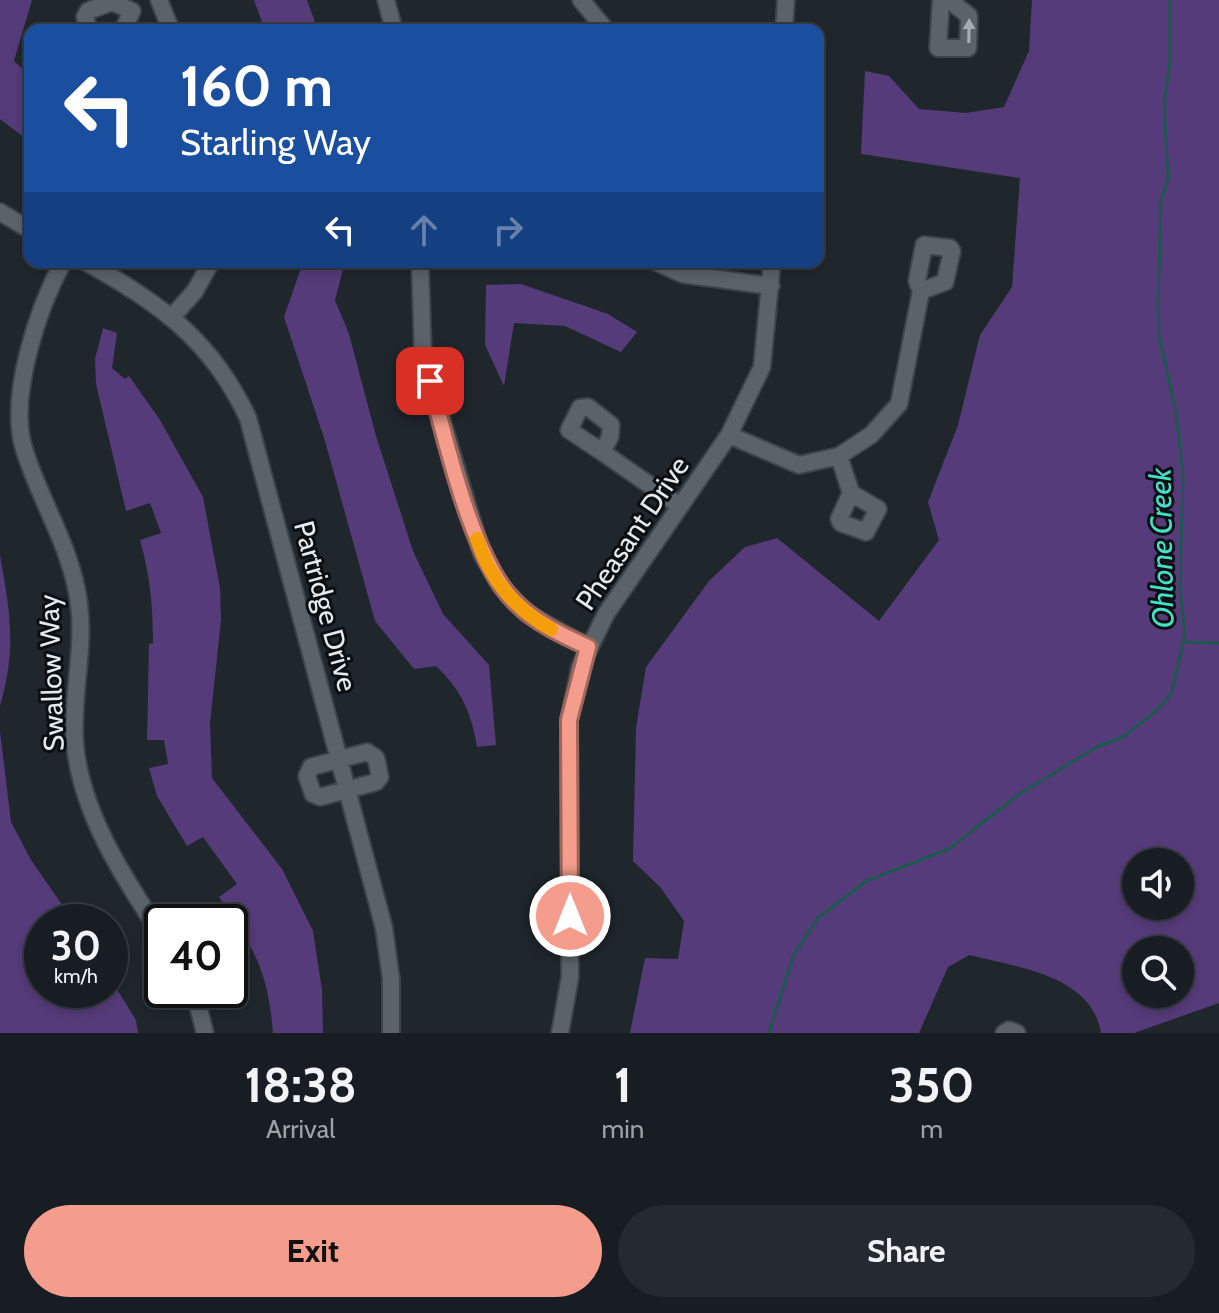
<!DOCTYPE html>
<style>
body{margin:0;font-family:Cabin,sans-serif;background:#242a2f;color:#f1f3f6;height:100vh;display:flex;flex-direction:column;font-size:30px;white-space:nowrap}
*{box-sizing:border-box;margin:0}
p{font-size:26px;color:#9ea2a5}
.icon{flex:none;width:44px;height:44px;fill:none;stroke:currentColor;stroke-width:2;stroke-linecap:round;stroke-linejoin:round}
.map{position:relative;height:1033px;overflow:hidden}
.drawer{display:flex;flex-direction:column;background:#171d22;flex:1}
.drawer>*{flex:none}
.guide{position:absolute;left:24px;top:24px;width:800px;height:244px;border-radius:16px;box-shadow:0 4px 12px #0003,0 0 0 2px #363b40;background:#1a4fa0;color:#fff;overflow:hidden}
.buttons{position:absolute;left:1122px;top:848px;display:grid;gap:16px}
.buttons a{display:grid;place-items:center;width:72px;height:72px;border-radius:50%;background:#171d22;box-shadow:0 4px 12px #0003,0 0 0 2px #363b40;font-size:40px}
.speed{position:absolute;left:24px;top:904px;display:flex;gap:16px;font-size:40px;font-weight:700;text-align:center}
.speed>*{display:grid;place-content:center;width:104px;height:104px;border-radius:50%;background:#171d22;box-shadow:0 4px 12px #0003,0 0 0 2px #363b40;line-height:1}
.speed small{font-size:20px;font-weight:400}
.speed .limit{border:4px solid #111;border-radius:12px;background:#fff;color:#111}
.pin{position:absolute;display:grid;place-items:center;width:68px;height:68px;color:#fff;margin:-34px;border-radius:16px;box-shadow:0 4px 12px #0006}
.me{position:absolute;width:88px;margin:-44px;rotate:0deg;stroke-linejoin:round;filter:drop-shadow(0 0 6px #0008)}
.turn{display:flex;align-items:center;gap:28px;height:168px;padding:0 24px;font-size:36px}
.turn .icon{width:104px;height:104px;stroke-width:2.5}
.turn b{display:block;font-size:56px;line-height:68px}
.lanes{display:flex;align-items:center;height:76px;padding:0 24px;background:#0003;justify-content:center;gap:40px;direction:ltr}
.lanes .off{opacity:.35}
.eta{display:flex;justify-content:space-evenly;align-items:center;height:136px;text-align:center}
.eta b{font-size:48px;font-weight:800;line-height:56px}
.button{display:flex;gap:16px;margin-top:auto;padding:16px 24px}
.button a{flex:1;height:92px;border-radius:48px;background:#f49d8c;color:#111;font-size:32px;font-weight:800;line-height:92px;text-align:center}
.button a+a{background:#242a2f;color:#f1f3f6}
.map>svg:first-child{display:block}
</style>
<div class="map">
<svg width="1219" height="1033" viewBox="0 0 1219 1033">
<rect width="100%" height="100%" fill="#1f272d"/>
<path fill="#553b79" fill-rule="evenodd" d="M0,0h32l-18,61 16,15v66l-30,-23z
M254,0h53l11,30h-53z
M1032,0h187v1003l-85,30h-33c-9,-58 -85,-66 -132,-78l-21,12 -29,66h-289l15,-75 33,1 6,-38 -23,-33 -28,-27 3,-133 10,-61 63,-86 36,-34 32,-9 102,83 60,-81 -11,-38 30,-77 22,-90 32,-48 8,-109 -159,-24 4,-83 24,5 30,33 47,4 38,-6 25,-56zM1136,862h44v44h-44zM1136,950h44v44h-44z
M303,262h42l-10,38 14,34 27,102 37,115 30,63 46,51 7,80 -19,2c-6,-35 -15,-56 -41,-81l-22,3 -39,-48 -50,-180 -41,-124z
M521,284l87,30 29,18 -16,20 -56,-26 -51,-3 -10,63 -19,-41 1,-60z
M103,328l14,5 -5,35 13,11 4,-3 31,44 43,77 17,91 1,32 -11,103 2,55 70,91 31,62 9,59 1,43h-50c-5,-63 -19,-85 -54,-136l18,-13 -34,-47 -16,9 -30,-50 -8,-28 19,-4 -4,-24h-17l2,-96 4,-1c0,-36 -3,-68 -13,-103l21,-7 -11,-30 -24,8 -30,-127 -1,-25z
M0,555c10,58 17,92 0,151z
M0,731l11,91 20,38 43,62h-32v68h68v-12l26,42 2,13h-138z"/>
<g fill="none" stroke-linecap="round" stroke-linejoin="round">
<path stroke="#1d584f" stroke-width="3" d="M1183,642l36,1
M769,1033l25,-79 24,-36 48,-37 83,-32 69,-54 77,-47 29,-12 32,-25 16,-19 13,-58 -5,-45 3,-114 -7,-63 -17,-76 -1,-34 3,-103 7,-20 -4,-76 6,-40v-63"/>
<defs>
<path id="minor" d="M159,0l12,30
M386,0l8,30
M581,0l25,30
M941,0l-3,48h30l1,-32 -20,-16
M89,30l-4,-13 3,-6 24,-9 20,9
M123,30l9,-19
M784,30l2,-30
M0,212l30,18
M924,245l26,3 2,3 -7,31 -24,9 -4,-10z
M63,262c-25,46 -55,135 -39,187 16,52 48,99 55,155 6,46 -8,93 -4,140 6,69 50,136 87,192
M86,262c74,42 125,77 162,156l136,510 7,51v54
M420,262l3,95 59,197 18,31 26,28 62,34
M656,262l26,12 89,12
M172,317l23,-26 16,-29
M588,407l23,18 -1,12 -8,15 -33,-22 11,-22z
M729,435l70,30 40,-9 32,-21 28,-31 22,-113
M602,452l78,54
M839,456l12,37
M851,493l27,16 -12,23 -25,-9 -2,-4z
M367,752l9,6 4,19 -4,5 -56,15 -7,-3 -6,-18 4,-9z
M194,990l11,43
M560,1033l10,-56 -1,-257 11,-53 26,-53 123,-179 33,-68 10,-105
M1004,1033l5,-3 8,3"/>
</defs>
<use href="#minor" stroke="#3d4449" stroke-width="20"/>
<use href="#minor" stroke="#5a636a" stroke-width="16"/>
</g>
<defs><path id="oneway-solid" d="M-6-.8H1V-3.2L6.5 0L1 3.2V.8H-6Z" transform="scale(2)"/></defs>
<use fill="#a6adb3" href="#oneway-solid" transform="translate(969 31) rotate(-89)"/>
<g fill="none" stroke-linecap="round" stroke-linejoin="round">
<defs>
<path id="route" d="M430,381c16,60 42,179 85,221 21,21 47,33 73,45l-19,73 1,196"/>
</defs>
<use href="#route" stroke="#9f665b" stroke-width="20"/>
<use href="#route" stroke="#f49d8c" stroke-width="14"/>
<path stroke="#f59e0b" stroke-width="14" d="M477,539c12,39 38,70 74,90"/>
</g>
<g text-anchor="middle" stroke-width="6" stroke-linejoin="round" paint-order="stroke">
<g font-size="28" fill="#e5eaee" stroke="#0c0f12">
<text transform="translate(632 533) rotate(-56)" y="10">Pheasant Drive</text>
<text transform="translate(326 606) rotate(75)" y="10">Partridge Drive</text>
<text transform="translate(51 673) rotate(-92)" y="10">Swallow Way</text>
</g>
<g font-size="30" font-style="italic" fill="#42e2cb" stroke="#0c0f12">
<text transform="translate(1162 548) rotate(-91)" y="10">Ohlone Creek</text>
</g>
</g>
</svg>
<div class="buttons">
<a><svg class="icon" aria-label="sound" viewBox="0 0 24 24"><path d="M4 9h4l5-4v14l-5-4H4zM17 9q2 3 0 6"/></svg></a>
<a><svg class="icon" aria-label="search" viewBox="0 0 24 24"><circle cx="10" cy="10" r="6"/><path d="M15 15l6 6"/></svg></a>
</div>
<div class="speed"><div>30<small>km/h</small></div><div class="limit">40</div></div>
<div class="pin" style="left:430px;top:381px;background:#d93025"><svg class="icon" aria-label="arrive" viewBox="0 0 24 24"><path d="M6 21V4h12l-3 4 3 4H6"/></svg></div>
<svg class="me" style="left:570px;top:916px" viewBox="-20 -20 40 40"><circle r="17" fill="#f49d8c" stroke="#fff" stroke-width="3"/><path d="M0-11L8 9 0 5-8 9z" fill="#fff"/></svg>
<div class="guide">
<div class="turn"><svg class="icon" aria-label="left" viewBox="0 0 24 24"><path d="M17 20v-9H6M10 6l-5 5 5 5"/></svg><div><b>160 m</b>Starling Way</div></div>
<div class="lanes"><svg class="icon" aria-label="left" viewBox="0 0 24 24"><path d="M17 20v-9H6M10 6l-5 5 5 5"/></svg><svg class="icon off" aria-label="ahead" viewBox="0 0 24 24"><path d="M12 20V5M6 11l6-6 6 6"/></svg><svg class="icon off" aria-label="right" viewBox="0 0 24 24"><path d="M7 20v-9h11M14 6l5 5-5 5"/></svg></div>
</div>
</div>
<section class="drawer">
<div class="eta">
<div><b>18:38</b><p>Arrival</p></div>
<div><b>1</b><p>min</p></div>
<div><b>350</b><p>m</p></div>
</div>
<div class="button"><a>Exit</a><a>Share</a></div>
</section>
